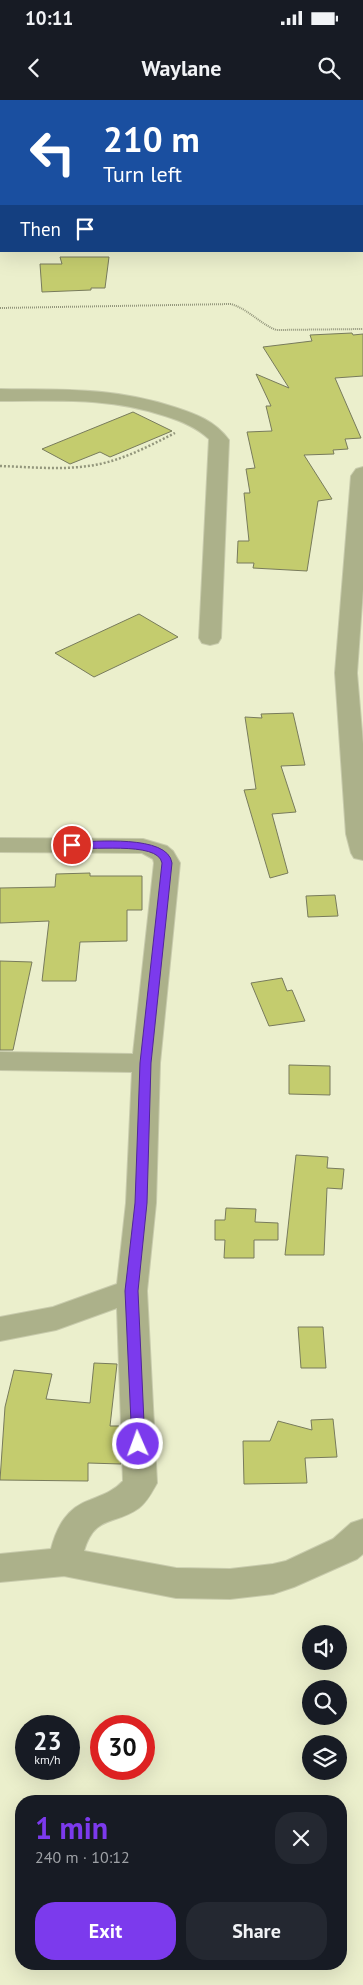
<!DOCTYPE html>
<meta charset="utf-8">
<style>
body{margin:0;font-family:"PT Sans",sans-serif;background:#242831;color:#f1f3f6;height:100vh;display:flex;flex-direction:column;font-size:19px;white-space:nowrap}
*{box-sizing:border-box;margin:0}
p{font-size:16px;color:#9ea1a6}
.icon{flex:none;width:28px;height:28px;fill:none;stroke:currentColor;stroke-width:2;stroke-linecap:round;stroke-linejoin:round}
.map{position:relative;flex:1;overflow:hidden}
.sheet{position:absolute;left:15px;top:1695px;width:332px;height:175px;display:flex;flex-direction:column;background:#171b24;border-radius:20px;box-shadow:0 5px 20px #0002}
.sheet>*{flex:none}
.hud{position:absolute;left:0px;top:0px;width:364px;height:152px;box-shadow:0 5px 20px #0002;background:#1a4fa0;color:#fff;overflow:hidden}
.controls{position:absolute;left:302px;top:1525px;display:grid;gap:10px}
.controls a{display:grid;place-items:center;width:45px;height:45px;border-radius:50%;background:#171b24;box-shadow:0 5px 20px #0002;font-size:25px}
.speed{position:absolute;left:15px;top:1615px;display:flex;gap:10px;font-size:25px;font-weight:700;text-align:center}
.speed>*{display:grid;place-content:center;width:65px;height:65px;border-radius:50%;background:#171b24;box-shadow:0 5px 20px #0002;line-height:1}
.speed small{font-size:12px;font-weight:400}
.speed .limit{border:8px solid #d22;background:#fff;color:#111}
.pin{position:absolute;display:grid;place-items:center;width:42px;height:42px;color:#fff;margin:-21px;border:2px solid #fff;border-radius:50%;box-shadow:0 1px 5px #0007}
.me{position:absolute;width:55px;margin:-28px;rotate:358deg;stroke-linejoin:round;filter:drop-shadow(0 0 4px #0008)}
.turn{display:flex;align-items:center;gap:18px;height:105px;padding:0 20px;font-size:22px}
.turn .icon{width:65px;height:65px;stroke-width:2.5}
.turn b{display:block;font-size:35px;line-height:42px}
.then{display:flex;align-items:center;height:48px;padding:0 20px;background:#0003;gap:10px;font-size:19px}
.round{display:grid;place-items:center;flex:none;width:52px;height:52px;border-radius:20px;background:#242831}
.head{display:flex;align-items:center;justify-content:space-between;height:85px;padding:0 20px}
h1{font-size:30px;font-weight:800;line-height:38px;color:#7c3aed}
.cta{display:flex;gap:10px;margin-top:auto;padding:10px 20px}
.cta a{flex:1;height:58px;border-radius:20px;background:#7c3aed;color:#fff;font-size:20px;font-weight:800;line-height:58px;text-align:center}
.cta a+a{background:#242831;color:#f1f3f6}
.status{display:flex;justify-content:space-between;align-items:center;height:35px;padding:0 25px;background:#171b24;direction:ltr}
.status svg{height:14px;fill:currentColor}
header{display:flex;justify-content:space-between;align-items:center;height:65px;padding:0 20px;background:#171b24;font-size:22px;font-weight:800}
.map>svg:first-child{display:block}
</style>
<div class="status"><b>10:11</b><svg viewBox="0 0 49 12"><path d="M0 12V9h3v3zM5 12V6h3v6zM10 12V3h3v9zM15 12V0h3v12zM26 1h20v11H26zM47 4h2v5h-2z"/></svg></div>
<header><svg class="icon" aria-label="back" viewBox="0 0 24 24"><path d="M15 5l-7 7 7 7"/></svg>Waylane<svg class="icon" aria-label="search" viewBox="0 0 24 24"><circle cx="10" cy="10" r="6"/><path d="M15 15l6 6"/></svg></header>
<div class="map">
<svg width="363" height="1885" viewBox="0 0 363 1885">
<rect width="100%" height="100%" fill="#ebefcc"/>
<path fill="#c4cc6e" stroke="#787b5c" d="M60,157h49l-4,31h-14v2l-49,2 -2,-28h22z
M352,233l1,2 10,-1v42l-28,2 26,60 -16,1 3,10 -15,1 1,4 -30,1 28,44 -14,2 -11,70 -54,-3 1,-5h-17l1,-22h11l-5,-48h6l-4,-24 9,-1 -8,-36 25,-1 -6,-25h5l-15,-32 33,14 -26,-41 49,-6 -2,-6z
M133,312l39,19 -62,26 -10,-5 -30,12 -28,-15z
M139,514l39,23 -84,40 -39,-24z
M293,613l12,52 -24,1 15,46 -24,2 16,59 -18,5 -26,-88 12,-1 -11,-72 17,1 -1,-4z
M90,773v3h52v34h-15v31l-47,1 -4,39h-34l7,-60 -49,2v-35l55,-1 1,-13z
M335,795l3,21 -30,1 -2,-21z
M0,861l32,1 -19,88h-13z
M282,878l5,13 5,-1 13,31 -36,5 -18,-43z
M289,965l41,1v29l-41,-1z
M296,1055l32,2 -1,11 17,1 -2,20 -15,-1 -3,67h-39z
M226,1108l30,1 -1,13 23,1v17h-24v18h-30l1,-18h-10v-20h10z
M298,1227h25l3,41h-25z
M94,1263l23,1 -7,62h9l2,38 -33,-1v18l-88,-1 5,-73 9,-37 38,4 -6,25 44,4z
M333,1319l4,38 -32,1 2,25 -63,1 -1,-43h27l8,-20 34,9 -1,-10z"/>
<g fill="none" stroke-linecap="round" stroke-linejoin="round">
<defs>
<path id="minor" d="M353,0h10v5l-1,-4z
M362,24h1v8h-1z
M0,70h1v10h-1z
M362,131h1v10h-1z
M0,135h1v10h-1z
M0,289c64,1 112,-2 174,18 22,7 41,14 55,33l-8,198 -3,5 -8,2 -8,-2 -3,-5 10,-199c-13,-12 -28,-18 -44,-23 -57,-19 -106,-15 -165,-15z
M363,367v122l-6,84 6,71v116l-9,-2 -3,-5 -5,-19 -11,-161 16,-197 5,-7z
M0,738l143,1 24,7 6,5 7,12 -20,200 -4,140 -9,88 10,192c-5,9 -10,19 -18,25 -25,18 -44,6 -55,43l92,17 54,1 43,-5 13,-3 47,-22 18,-16 12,-4v35l-6,5 -63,28 -21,7 -43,5 -54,-1 -112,-22 -64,6v-28l51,-5c6,-23 16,-41 39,-49 12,-5 24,-9 33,-19l-6,-173 -61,22 -56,11v-24l53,-10 64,-23 9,-81 6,-131 -132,-2v-18l133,2 21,-191 -1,-4 -11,-6 -142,-1z"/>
</defs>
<use href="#minor" stroke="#c8cbac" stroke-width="2"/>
<path stroke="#93967c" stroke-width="2" stroke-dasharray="1 1" stroke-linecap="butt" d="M0,208l231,-4c17,5 28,19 45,26l87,-1"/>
<path stroke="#93967c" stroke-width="2.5" stroke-dasharray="2 2" stroke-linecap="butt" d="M0,366c33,1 67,5 100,-2 27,-6 51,-19 75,-31"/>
<use href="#minor" fill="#acb18a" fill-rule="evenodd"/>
</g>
<path fill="#7c3aed" stroke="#51269a" d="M72,742c22,0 96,-8 100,21l-21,200 -4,140 -9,88 7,153 -2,4 -5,1 -4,-1 -2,-4 -7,-153 10,-88 5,-140 22,-200c-4,-23 -75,-11 -94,-16l-1,-2 1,-2z"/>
</svg>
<div class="controls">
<a><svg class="icon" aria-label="sound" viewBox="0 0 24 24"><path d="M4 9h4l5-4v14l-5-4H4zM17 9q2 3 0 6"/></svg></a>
<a><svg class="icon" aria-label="search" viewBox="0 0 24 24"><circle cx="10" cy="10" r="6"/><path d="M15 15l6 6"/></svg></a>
<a><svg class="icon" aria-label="layers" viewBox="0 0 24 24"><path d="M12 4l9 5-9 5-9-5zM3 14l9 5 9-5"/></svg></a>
</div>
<div class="speed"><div>23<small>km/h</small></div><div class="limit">30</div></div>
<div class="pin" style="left:72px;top:745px;background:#d93025"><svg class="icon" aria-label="arrive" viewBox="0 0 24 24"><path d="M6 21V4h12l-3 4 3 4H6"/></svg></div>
<svg class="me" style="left:138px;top:1344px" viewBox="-20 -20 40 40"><circle r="17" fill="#7c3aed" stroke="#fff" stroke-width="3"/><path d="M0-11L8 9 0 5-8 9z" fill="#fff"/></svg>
<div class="hud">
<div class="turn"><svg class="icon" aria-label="left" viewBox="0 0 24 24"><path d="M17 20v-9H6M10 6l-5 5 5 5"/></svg><div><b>210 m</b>Turn left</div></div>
<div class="then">Then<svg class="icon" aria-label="arrive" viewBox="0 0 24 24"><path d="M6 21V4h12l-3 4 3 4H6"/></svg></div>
</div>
<section class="sheet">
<div class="head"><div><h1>1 min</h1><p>240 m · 10:12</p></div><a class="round"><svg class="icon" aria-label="close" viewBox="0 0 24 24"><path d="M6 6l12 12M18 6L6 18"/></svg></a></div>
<div class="cta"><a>Exit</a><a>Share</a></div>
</section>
</div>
